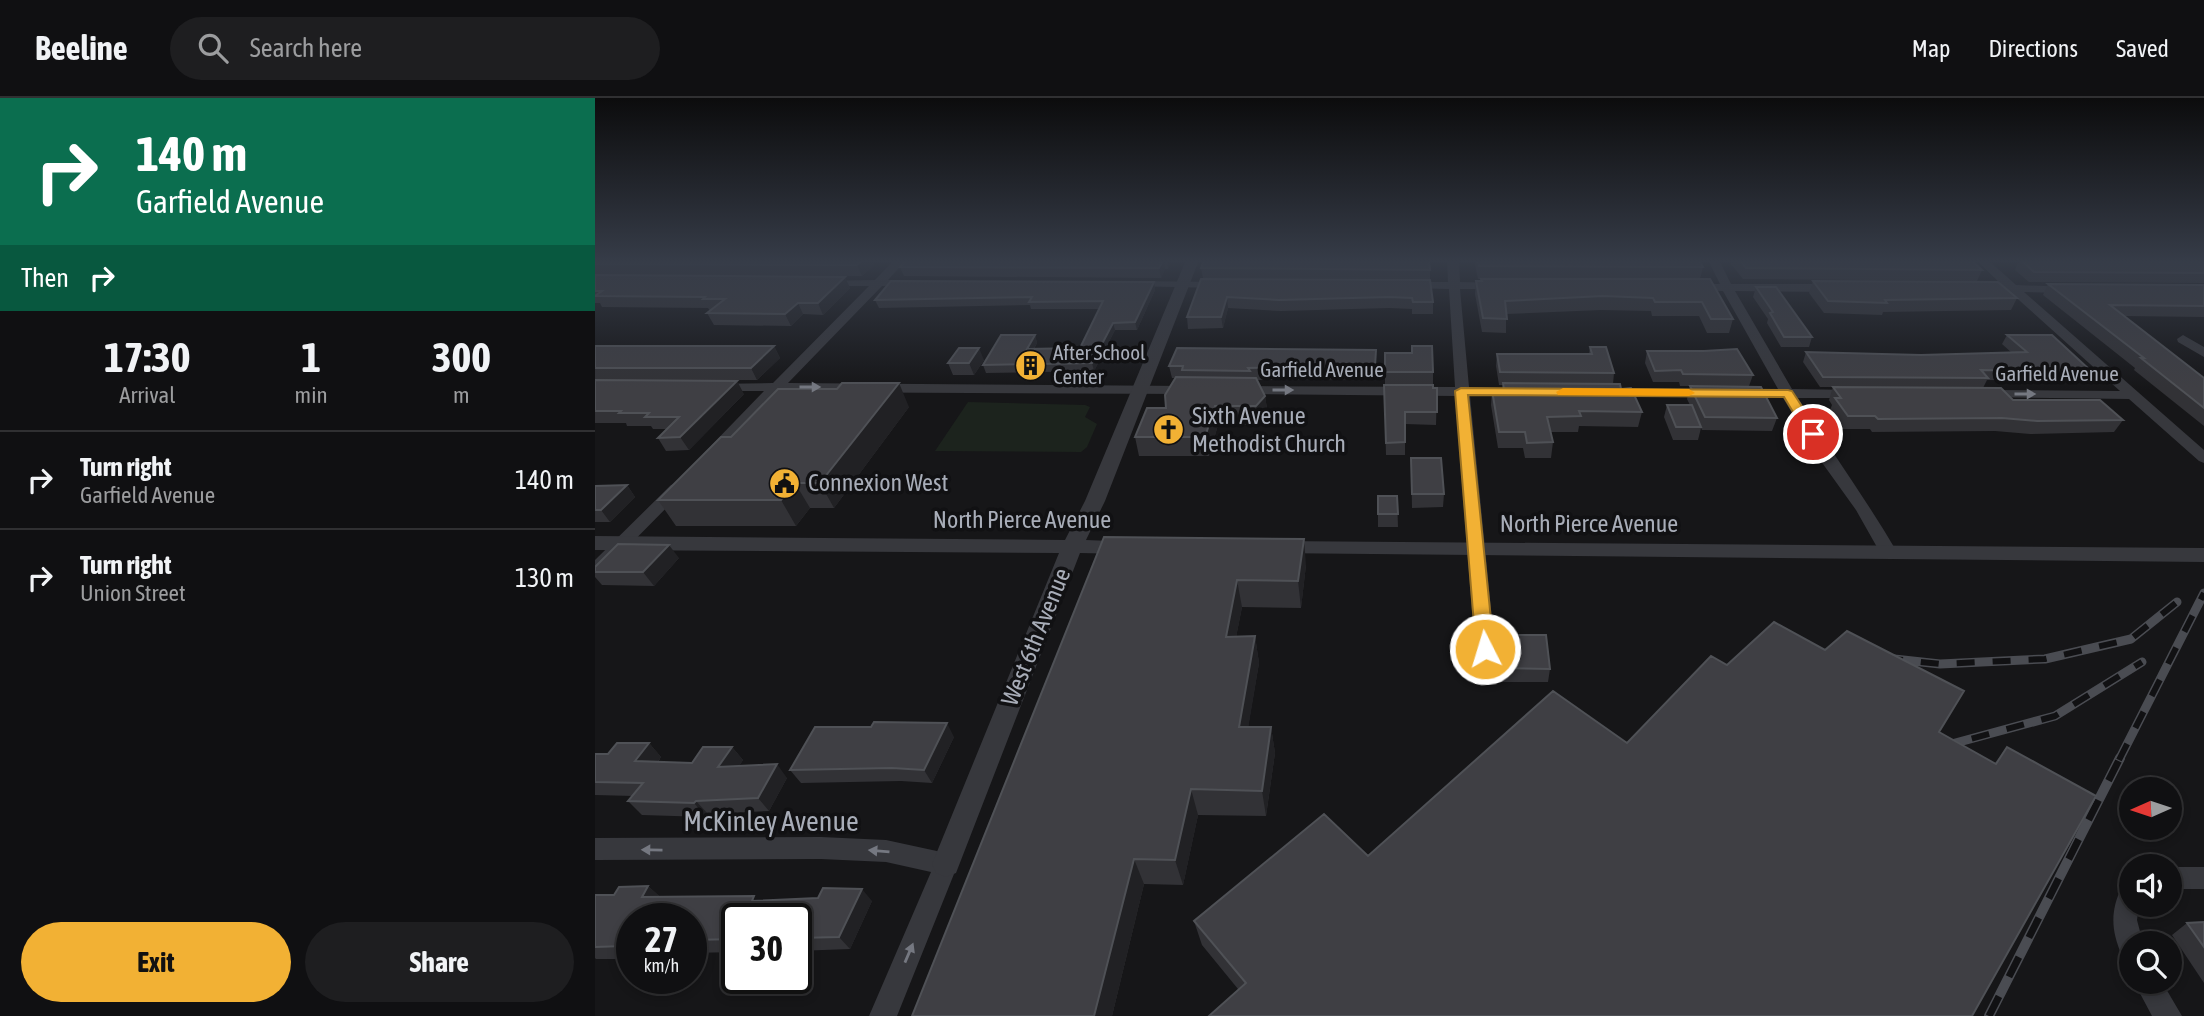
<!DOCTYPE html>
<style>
body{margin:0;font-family:"Asap Condensed",sans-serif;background:#1e1e20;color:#f1f3f6;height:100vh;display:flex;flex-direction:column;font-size:26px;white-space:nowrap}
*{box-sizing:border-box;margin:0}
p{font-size:23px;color:#9c9d9f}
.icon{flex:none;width:38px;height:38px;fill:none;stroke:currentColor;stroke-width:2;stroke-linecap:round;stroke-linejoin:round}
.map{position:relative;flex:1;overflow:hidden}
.panel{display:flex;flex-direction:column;background:#101012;width:595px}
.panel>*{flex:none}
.top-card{background:#0b6e4f;color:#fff;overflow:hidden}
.needle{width:46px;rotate:267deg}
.fabs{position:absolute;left:1524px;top:679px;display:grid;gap:14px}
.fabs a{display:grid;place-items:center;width:63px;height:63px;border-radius:50%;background:#101012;box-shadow:0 4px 10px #0003,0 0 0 2px #303032;font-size:35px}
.speed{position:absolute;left:21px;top:805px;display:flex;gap:14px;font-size:35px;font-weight:700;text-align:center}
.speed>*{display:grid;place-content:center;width:91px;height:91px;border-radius:50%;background:#101012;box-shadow:0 4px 10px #0003,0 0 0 2px #303032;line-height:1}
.speed small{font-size:18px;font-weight:400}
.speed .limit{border:4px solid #111;border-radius:10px;background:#fff;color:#111}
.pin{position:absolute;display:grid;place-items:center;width:60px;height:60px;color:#fff;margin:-30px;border:4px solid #fff;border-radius:50%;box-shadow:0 2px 7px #0007}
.me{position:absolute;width:77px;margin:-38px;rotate:355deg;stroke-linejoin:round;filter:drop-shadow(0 0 5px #0008)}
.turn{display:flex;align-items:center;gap:24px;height:147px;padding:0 21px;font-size:32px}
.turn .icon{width:91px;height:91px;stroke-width:2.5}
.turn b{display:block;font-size:49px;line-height:60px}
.then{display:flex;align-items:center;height:66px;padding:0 21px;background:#0003;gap:14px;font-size:26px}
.eta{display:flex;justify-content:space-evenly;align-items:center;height:119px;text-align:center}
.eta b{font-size:42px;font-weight:700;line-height:49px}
.action{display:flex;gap:14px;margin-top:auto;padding:14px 21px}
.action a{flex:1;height:80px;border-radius:42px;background:#f2b134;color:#111;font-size:28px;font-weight:700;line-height:80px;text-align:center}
.action a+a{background:#1e1e20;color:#f1f3f6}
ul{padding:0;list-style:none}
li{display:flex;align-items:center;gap:21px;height:98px;padding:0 21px;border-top:2px solid #303032}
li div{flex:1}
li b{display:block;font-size:26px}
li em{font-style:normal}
header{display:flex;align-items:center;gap:42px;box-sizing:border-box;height:98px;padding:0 35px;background:#101012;border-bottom:2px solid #303032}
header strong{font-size:33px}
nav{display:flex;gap:38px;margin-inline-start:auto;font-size:24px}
.search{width:490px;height:63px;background:#1e1e20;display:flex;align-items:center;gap:18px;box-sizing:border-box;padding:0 24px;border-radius:38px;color:#9c9d9f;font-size:26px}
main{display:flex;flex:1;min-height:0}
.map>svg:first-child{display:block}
</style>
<header>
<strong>Beeline</strong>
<div class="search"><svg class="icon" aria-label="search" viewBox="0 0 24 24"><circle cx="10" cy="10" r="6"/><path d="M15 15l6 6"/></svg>Search here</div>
<nav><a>Map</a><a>Directions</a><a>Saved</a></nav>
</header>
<main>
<section class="panel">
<div class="top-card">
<div class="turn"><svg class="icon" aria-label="right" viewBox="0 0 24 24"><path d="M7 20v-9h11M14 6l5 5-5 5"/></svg><div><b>140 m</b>Garfield Avenue</div></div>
<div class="then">Then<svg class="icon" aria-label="right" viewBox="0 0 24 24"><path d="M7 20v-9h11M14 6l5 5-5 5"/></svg></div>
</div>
<div class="eta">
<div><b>17:30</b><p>Arrival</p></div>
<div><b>1</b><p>min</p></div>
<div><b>300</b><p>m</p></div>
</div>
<ul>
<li><svg class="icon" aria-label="right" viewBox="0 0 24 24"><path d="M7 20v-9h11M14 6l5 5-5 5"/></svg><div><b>Turn right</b><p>Garfield Avenue</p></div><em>140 m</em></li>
<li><svg class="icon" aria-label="right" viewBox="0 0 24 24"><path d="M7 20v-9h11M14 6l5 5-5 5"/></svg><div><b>Turn right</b><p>Union Street</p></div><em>130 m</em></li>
</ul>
<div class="action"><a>Exit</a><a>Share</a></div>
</section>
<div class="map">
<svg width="1609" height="918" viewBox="0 0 1609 918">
<rect width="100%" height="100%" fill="#161618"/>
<path fill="#1c231d" d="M373,304l117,3 5,2 -5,10 12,7 -10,23 -6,5 -146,-1z"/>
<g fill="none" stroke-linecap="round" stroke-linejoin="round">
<path fill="#37383d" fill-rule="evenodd" d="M299,162h12l-18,20h25l6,3 -2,2 -35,1 -94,97 402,3 7,4 -7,4 -410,-2 -64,65h-10l-3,-3 3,-3 58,-60h-47l-7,-4 2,-3 61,-1 96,-97h-44l-6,-3 2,-2 54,-1z
M852,162h12l1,22 37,1 6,3 -6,3h-37l9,98 46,1 7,4 -7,4h-45l25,253 -3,5 -7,2 -7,-2 -3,-5 -20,-253 -216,-2 -7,-4 7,-4 216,1 -6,-98 -39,-1 -6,-3 6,-3h38z
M1113,162h11l12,24h102l6,4 -6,4 -98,-1 57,98 63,1 7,4 -7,4h-57c32,52 68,101 99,154l-3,4h-12l-26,-46 -33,-46 -40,-66 -44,-1 -7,-4 7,-4h39l-55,-98 -30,-1 -6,-3 6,-3h27z
M1381,162h12l28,25 56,2 2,2 -6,4 -44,-1 180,158v13l-5,-2 -70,-62 -150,-2v-6l5,-1 136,1 -110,-99 -30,-2v-4l22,-1z
M538,183l88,1 6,3 -6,3 -92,-2 -2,-2z
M1588,237l21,12v10l-26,-15 -1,-3z
M1015,290l101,1 7,4 -7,4 -106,-2v-6z
M82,385l6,2 2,3 -2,3 -82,83 -6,2v-16l76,-75z
M226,739l65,3 60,13 9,3 3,8 -61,152h-28l62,-144 -45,-10 -65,-3 -226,1v-22z
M1575,769h34v22h-34z
M1536,784v23h8l-2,15 6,23h-12v17l-9,-4c-11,-26 -12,-44 0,-70z
M1539,884h28l20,34h-30z"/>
<path fill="#37383d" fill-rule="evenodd" d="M591,162h13l-94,241 -19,39 49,2 3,5 -3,5 -7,2 -48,-1 -124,320 -10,4 -10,-4 -4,-9 127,-311 -464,-3v-14l470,4 20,-39z
M681,443l928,7v14l-935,-9 -3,-5 3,-5z"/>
<defs>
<path id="rail-far1" d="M1290,560l55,6 105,-5 86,-20 46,-37
M1342,650l118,-32 87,-54
M1524,662l85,-167"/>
<path id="rail" d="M1394,918l131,-258"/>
</defs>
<use href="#rail-far1" stroke="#4a4c52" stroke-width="9"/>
<use href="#rail" stroke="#4a4c52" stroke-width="10"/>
<use href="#rail-far1" stroke="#111113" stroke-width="6" stroke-dasharray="18" stroke-linecap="butt"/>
<use href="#rail" stroke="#111113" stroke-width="7" stroke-dasharray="22" stroke-linecap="butt"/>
</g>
<path fill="#323236" d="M0,162h277l2,5 -12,11 -254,-1 242,13 -27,27 -20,-1 -12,12 -77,-1 -7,-12 3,-2 -2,-3 -106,-1 -2,-4h-5z
M311,162h265l-3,9h-3l-4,9 -257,-2 -4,-9z
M879,162h225l4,7 -3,12 33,40 -4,14h-22l-8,-17h-47l-1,-5 -50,-1 -95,4v19l-24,-1 -7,-38 1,-13h5v-2h-3z
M1137,162h239l11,10 -5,11 -234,-2 -12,-15z
M1424,162h185v23l-175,-1 -14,-12z
M606,170l229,2v9l-227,-1z
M606,181l229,1 3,22v12h-21v-5l-23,-1 -108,3 -53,-3 -5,20 -35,1 -1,-12z
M1218,183l204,17 -6,12 -128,2 -1,3 -58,-2 -15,-20z
M559,184l1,8 -18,40h-22l-21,41 -108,2 -3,-8 52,-30 2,8 -3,6 46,-1 19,-39h-68l-1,-4 -151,3 -4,-8z
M1453,186l156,1v32l-80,-1 80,62v48l-70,-56 1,-2 -92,-73z
M1161,189l56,50 -3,10h-28l-14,-24 1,-4 -15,-22z
M1412,237l84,36 -5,10 -99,-1 -4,8 -163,-1 -17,-25 3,-10 115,3 91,-2 -10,-9z
M0,248h179l6,12 -23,22h-162z
M995,249l24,26 -1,11 8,5 21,23 -4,15 -59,-1 -1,6h-27l2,10 -2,16h-26l-2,-10h-25l-7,-43 1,-15h10l1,-5h-4l-3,-19 1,-12h92z
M781,252l-1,29 -118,1 8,16 3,19 -10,10h-40l-9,31h-70l-4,-19 31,-29 9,-30h-3l-3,-12z
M1052,253l106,24 -4,11h-69l-1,-4h-26l-8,-19z
M817,255l21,19v12h-48v-12z
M389,262l-10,15h-21l-5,-12z
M0,282l149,14 -55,56 -23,1 -8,-13 8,-9h-13l-2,-3h-24l-1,-3h-31z
M789,287l53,3 -1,37 -31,-1v31h-19z
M1095,288l87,32 -5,13 -70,-1 -1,-2 -3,12h-25l-9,-23 3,-12h23l-3,-6z
M1238,289l180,13 110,20 -9,12 -84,2 -35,-3 -123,1 -2,-3h-28l-12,-19 2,-5 -3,-5z
M314,309l-75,101h-24l-14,18h-120l-18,-26 73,-63z
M816,360l33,36 -1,13 -31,1z
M0,387h32l8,12 -25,25h-15z
M783,398h19l1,31h-20z
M509,439l202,28 -5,43 -59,-1 -6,30 19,-1 4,27 -11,64h23l4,26 -9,63 -68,-1 -15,70 -39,-1 -32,132h-200z
M84,460l-25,28 -52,-1 -7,-8v-10z
M905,537l50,34 -2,13h-55l-2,-17 2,-13h6z
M1132,567l212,67 56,31 12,-16 -35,269 -734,-27 -36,-44 -8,-24 174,-65 259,-113z
M359,639l-22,46 -31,-2 -100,2 -11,-13z
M54,645l12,14 -3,5 34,1 40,-16 11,13 -4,6 48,12 -18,33 -61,3 -2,3 -64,-2 -14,-14 5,-5 -38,-1v-41h13z
M53,788l12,11 99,4h113l-22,48 -54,2v-32h-59v33l-46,1v-34h-59v43l-5,-3h-31l-1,-1v-63h19z
M1609,824v61l-32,-48 15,-12z"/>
<path fill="#212124" d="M267,162h10l2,5 -12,11 -5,-11z
M568,162h1l1,9 -4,9 -2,-10z
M572,162h4l-3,9z
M250,179l5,11 -27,27 -5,-12z
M559,184l1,8 -18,40 -2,-8z
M632,199l1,11 -5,20 -2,-11z
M203,205l5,11 -12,12 -6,-12z
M518,225l2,7 -21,41 -2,-8z
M440,237l2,8 -8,14 -2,-8z
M179,248l6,12 -23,22 -6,-12z
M384,250l5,12 -10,15 -5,-12z
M142,283l7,13 -55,56 -9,-13z
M304,285l10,24 -75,101 -14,-25z
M670,298l3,19 -10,10 -2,-19z
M620,308l3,19 -9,31 -4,-19z
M200,385l15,25 -14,18 -15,-26z
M32,387l8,12 -25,25 -9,-12z
M709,441l2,26 -5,43 -3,-27z
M74,447l10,13 -25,28 -11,-14z
M642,482l5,27 -11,56 -5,-26z
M660,538l4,27 -15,90 -5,-26z
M352,625l7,14 -22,46 -8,-13z
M676,629l4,26 -9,63 -4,-25z
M54,645l12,14 -13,18 -13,-14z
M137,649l11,13 -13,20 -12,-13z
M182,666l10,14 -18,33 -11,-13z
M596,691l7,26 -15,70 -8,-25z
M101,703l12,13 -2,3 -12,-14z
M539,761l10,25 -32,132h-18z
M53,788l15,13 -21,-2z
M267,791l10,12 -22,48 -11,-12z"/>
<path fill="#3f3f44" stroke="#4f5156" stroke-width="2" d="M0,162h267l-5,5 -262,-1z
M311,162h257l-4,8 -259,-1z
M609,162h225l1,10 -229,-2z
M883,162h221l4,7 -224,-1z
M1145,162h231l11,10 -236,-2z
M1426,162h183v13l-170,-1z
M0,177l250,2 -27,26h-20l-13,11 -78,-1 18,-14h-22l2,-2 -110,-1 7,-5h-7z
M606,181l229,1 3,22h-20l-1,-4 -23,-1 -110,3 -52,-3 -6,20h-34z
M886,181h229l23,40h-22l-9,-17h-47l-2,-4 -50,-2 -98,5 2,18 -24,-1 -7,-37h6z
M296,183l263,1 -19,40 -22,1 -21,40 -109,2 18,-30h34l-8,14 53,-1 23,-47 -74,1 3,-5 -157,3z
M1218,183l185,1 19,16 -132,2 2,3 -59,-2z
M1453,186l156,1v21l-94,-1 94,73v30l-63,-50h3z
M1161,189h20l36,50h-28l-14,-24 3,-1z
M1412,237h45l39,36 -110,-1 7,8 -165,-1 -17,-25 115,3 106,-3z
M0,248h179l-23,22h-156z
M817,248h20l1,26h-48v-19h27z
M995,249h16l8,26 -114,-1 -3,-18h95z
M364,250h20l-10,15h-21z
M582,250l199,2 -1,16 -127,2 2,3 -68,-1 1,-4h-14z
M1142,251l16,26 -70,-1 -2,-4 -26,1 -8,-20h57z
M581,279l80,1 9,18 -9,10h-41l-10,31h-70l12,-29h19l-1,-13z
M0,282l142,1 -57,56 -22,1 21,-21h-34l4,-4h-30l2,-2h-26z
M247,285h57l-79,100h-25l-14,17h-123l63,-63h10l47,-48h59z
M908,285l117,1 1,5 10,-1 11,24 -63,-1 2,5 -34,1 6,25 -26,1 -2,-11h-26l-7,-42h12z
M789,287h49v3h4v24h-32v30l-19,1z
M1095,288l71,1 16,31 -72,-1z
M1238,289l168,1 12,12h87l23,20 -86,1 -35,-3 -124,1 -3,-3h-27l-13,-18h6z
M1072,307h25l9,22h-25z
M816,360h30l3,36h-32z
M32,387l-26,25h-6v-24z
M783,398h19l1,18h-20z
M509,439l200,2 -6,42 -61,-1 -11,57 29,-1 -16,91h32l-9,64 -71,-2 -16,71 -41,-1 -40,157h-182z
M23,446l51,1 -26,27h-48v-5z
M1179,524l51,28 22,-19 117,60 -25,41 57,32 11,-17 89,49 -124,220h-763l37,-33 -52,-62 130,-107 44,42 185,-165 74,52 84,-87 16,9z
M905,537h46l4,34 -56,-1 -1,-16h9z
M279,624l73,1 -23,47 -32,-2 -102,2 25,-43h56z
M22,645h32l-14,18 57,2 11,-16h29l-14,20 59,-3 -19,34 -62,3 -2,2 -66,-2 15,-18 -48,-1v-28h13z
M53,788l-6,11 112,-1 -2,5 66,-3 5,-10 39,1 -23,48 -43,1v-19h-59v20l-46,1v-21h-59v33l-13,1 4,-7 -28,1v-52h19l5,-8z
M1609,824v25l-17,-24z"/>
<defs><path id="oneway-solid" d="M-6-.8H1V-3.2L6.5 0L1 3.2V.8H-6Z" transform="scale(1.75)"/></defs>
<g fill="#757881">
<use href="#oneway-solid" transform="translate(215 289)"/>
<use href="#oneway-solid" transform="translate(688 292)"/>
<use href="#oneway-solid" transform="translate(1430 296)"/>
<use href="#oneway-solid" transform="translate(57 752) rotate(-179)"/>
<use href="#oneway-solid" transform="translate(284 753) rotate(-175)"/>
<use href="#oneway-solid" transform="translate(314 855) rotate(-67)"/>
</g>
<linearGradient id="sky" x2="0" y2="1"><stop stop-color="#0c0c0d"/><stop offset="0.56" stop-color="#363c48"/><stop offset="1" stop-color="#363c48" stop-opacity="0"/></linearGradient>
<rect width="1609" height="291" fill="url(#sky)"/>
<path fill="#f2b134" stroke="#9d7322" stroke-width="2" d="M866,290l327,2 4,1 28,43 -2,3h-10l-24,-40 -316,-2 26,254 -3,4h-12l-3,-4 -21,-258z"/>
<path fill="#f59e0b" d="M968,290l126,1 6,4 -6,3 -131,-1 -2,-3z"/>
<defs>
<symbol id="building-disc" viewBox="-11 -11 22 22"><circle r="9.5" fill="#f2b134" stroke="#111113"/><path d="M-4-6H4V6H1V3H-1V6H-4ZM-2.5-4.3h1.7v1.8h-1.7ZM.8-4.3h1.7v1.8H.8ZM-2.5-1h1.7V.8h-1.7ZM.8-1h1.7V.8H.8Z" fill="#111"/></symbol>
<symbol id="church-disc" viewBox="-11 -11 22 22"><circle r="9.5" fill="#f2b134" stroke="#111113"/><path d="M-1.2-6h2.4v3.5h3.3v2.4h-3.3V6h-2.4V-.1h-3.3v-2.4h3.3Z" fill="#111"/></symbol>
<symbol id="civic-disc" viewBox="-11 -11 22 22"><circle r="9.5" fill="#f2b134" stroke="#111113"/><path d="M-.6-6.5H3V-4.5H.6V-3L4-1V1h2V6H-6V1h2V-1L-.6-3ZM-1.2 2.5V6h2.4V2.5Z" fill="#111"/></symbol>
</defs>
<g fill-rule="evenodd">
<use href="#building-disc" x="418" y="250" width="35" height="35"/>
<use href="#church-disc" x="556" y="314" width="35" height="35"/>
<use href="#civic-disc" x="172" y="368" width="35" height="35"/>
</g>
<g text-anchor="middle" stroke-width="7" stroke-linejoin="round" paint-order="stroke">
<g font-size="21" fill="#a8adb8" stroke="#111113" text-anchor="start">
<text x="458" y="262">After School<tspan x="458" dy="24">Center</tspan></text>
</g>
<g font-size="21" fill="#a8adb8" stroke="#111113">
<text x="727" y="279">Garfield Avenue</text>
<text x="1462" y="283">Garfield Avenue</text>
</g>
<g font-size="24" fill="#a8adb8" stroke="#111113" text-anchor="start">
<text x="597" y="326">Sixth Avenue<tspan x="597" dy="28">Methodist Church</tspan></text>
<text x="213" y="393">Connexion West</text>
</g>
<g font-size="24" fill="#a8adb8" stroke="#111113">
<text x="427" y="430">North Pierce Avenue</text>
<text x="994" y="434">North Pierce Avenue</text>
<text transform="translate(441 539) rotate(-68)" y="8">West 6th Avenue</text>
</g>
<g font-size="28" fill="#a8adb8" stroke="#111113">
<text x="176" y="733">McKinley Avenue</text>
</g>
</g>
</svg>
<div class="fabs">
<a><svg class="needle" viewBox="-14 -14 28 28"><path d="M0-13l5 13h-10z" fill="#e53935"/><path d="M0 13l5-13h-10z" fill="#9c9d9f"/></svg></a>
<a><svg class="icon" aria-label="sound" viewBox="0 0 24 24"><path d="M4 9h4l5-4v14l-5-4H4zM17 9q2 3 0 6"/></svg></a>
<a><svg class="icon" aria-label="search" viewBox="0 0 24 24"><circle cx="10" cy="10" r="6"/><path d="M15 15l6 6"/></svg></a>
</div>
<div class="speed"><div>27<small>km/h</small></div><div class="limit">30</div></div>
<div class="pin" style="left:1218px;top:336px;background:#d93025"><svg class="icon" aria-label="arrive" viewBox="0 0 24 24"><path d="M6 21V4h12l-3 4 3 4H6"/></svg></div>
<svg class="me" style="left:890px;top:551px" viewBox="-20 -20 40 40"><circle r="17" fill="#f2b134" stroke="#fff" stroke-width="3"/><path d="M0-11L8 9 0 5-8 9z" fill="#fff"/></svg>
</div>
</main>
